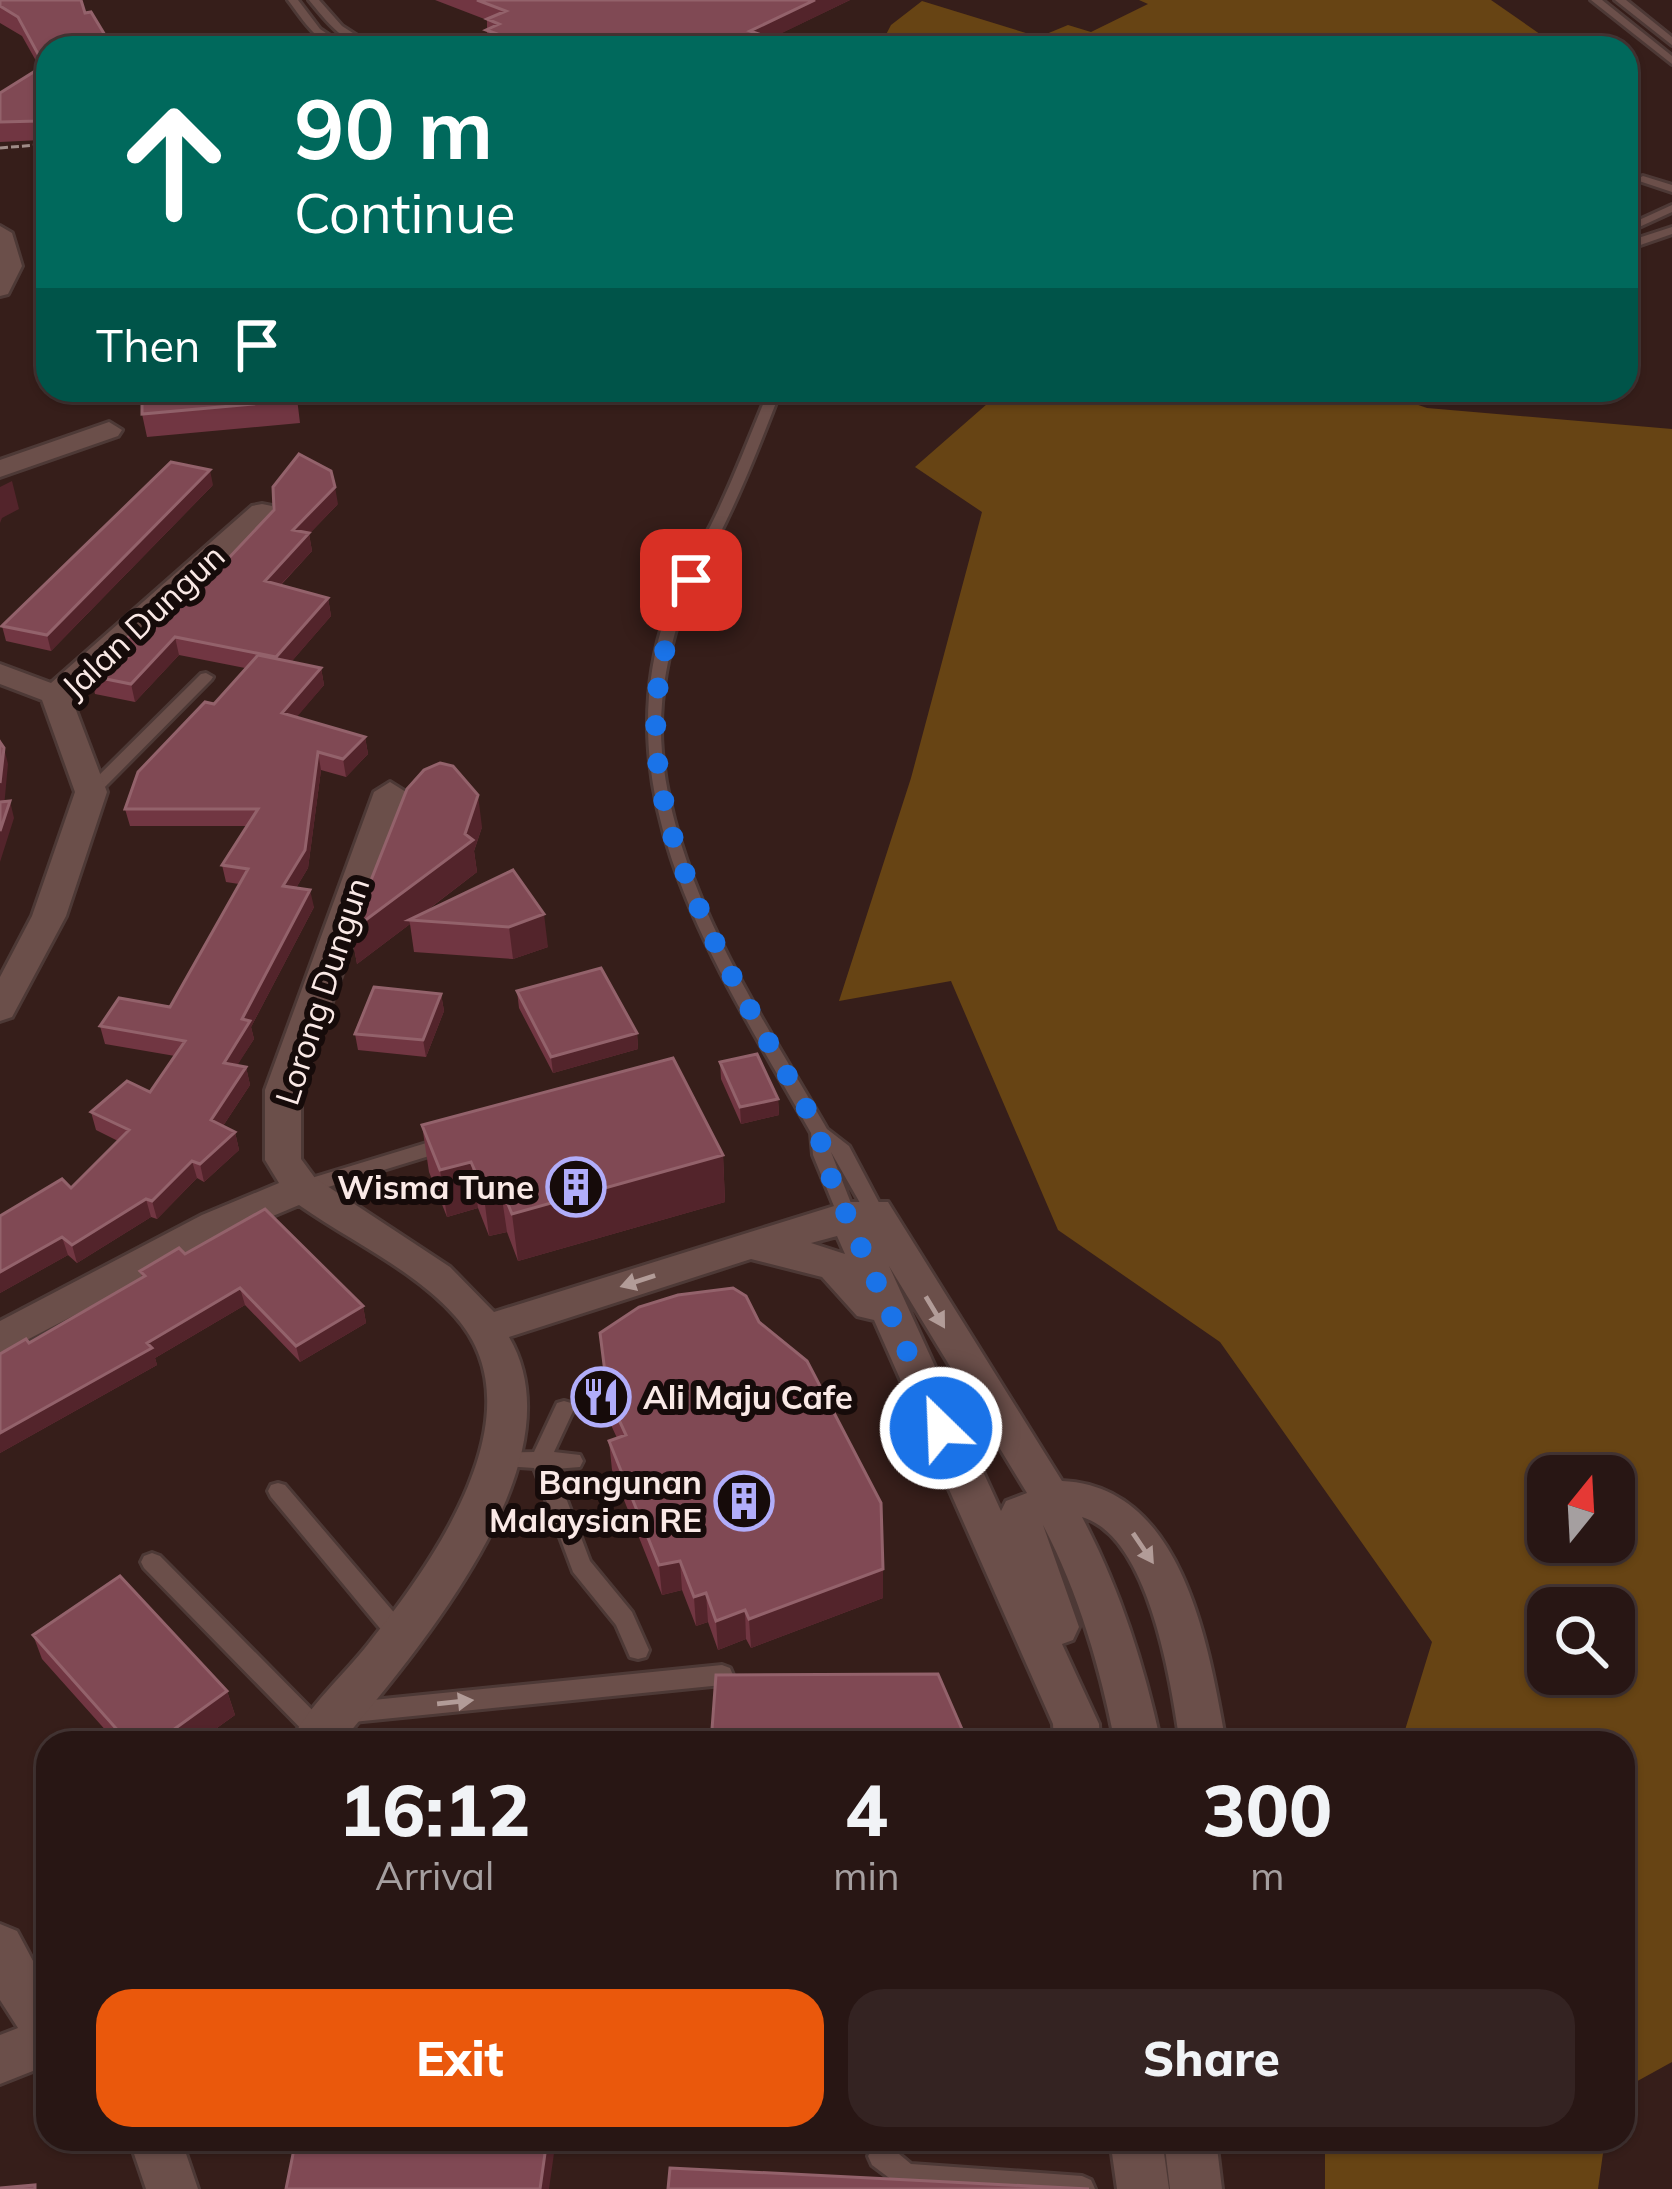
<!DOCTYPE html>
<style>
body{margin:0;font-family:Mulish,sans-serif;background:#342322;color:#f1f3f6;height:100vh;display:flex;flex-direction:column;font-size:45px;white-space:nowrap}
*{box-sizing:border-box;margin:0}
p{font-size:39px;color:#a59fa0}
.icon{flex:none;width:66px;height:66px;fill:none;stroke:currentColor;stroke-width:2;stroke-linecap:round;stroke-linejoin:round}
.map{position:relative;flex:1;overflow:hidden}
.drawer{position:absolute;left:36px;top:1731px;width:1599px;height:420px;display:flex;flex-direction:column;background:#281614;border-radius:36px;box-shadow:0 3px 9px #0004,0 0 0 3px #443534}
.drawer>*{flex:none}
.banner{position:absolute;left:36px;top:36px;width:1602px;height:366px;border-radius:36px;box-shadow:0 3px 9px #0004,0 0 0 3px #443534;background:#00695c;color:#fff;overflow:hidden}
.needle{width:78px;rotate:18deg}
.fabs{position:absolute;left:1527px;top:1455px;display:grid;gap:24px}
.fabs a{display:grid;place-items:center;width:108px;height:108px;border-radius:24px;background:#281614;box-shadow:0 3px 9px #0004,0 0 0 3px #443534;font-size:60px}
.pin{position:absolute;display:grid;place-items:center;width:102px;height:102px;color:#fff;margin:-51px;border-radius:24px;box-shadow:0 6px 18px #0006}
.me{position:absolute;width:132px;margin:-66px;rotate:336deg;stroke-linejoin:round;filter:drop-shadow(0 0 9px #0008)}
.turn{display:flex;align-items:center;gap:42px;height:252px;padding:0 60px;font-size:54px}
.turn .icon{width:156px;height:156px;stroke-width:2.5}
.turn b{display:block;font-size:84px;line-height:102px}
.then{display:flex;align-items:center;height:114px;padding:0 60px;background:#0003;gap:24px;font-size:45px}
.eta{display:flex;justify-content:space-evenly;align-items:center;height:204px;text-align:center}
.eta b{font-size:72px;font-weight:800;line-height:84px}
.action{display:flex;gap:24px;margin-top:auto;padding:24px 60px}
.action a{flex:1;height:138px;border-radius:36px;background:#ea580c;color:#fff;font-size:48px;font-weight:800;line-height:138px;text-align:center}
.action a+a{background:#342322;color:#f1f3f6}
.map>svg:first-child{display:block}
</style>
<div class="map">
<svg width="1672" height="2189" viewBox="0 0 1672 2189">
<rect width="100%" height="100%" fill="#361e1a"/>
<path fill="#674414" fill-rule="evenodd" d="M1139,0h352l69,48h-681l12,-23 31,-24 117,36 29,-12 23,7 57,-28z
M1003,390h372l52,18 245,21v1633l-49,27v-346h-222l31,-101 -212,-300 -162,-112 -107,-249 -112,20 72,-223 71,-266 -67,-45zM1614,1476v66h-66v-66zM1548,1608h66v66h-66z
M1325,2139h280l-7,50h-273z"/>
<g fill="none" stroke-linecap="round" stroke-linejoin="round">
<defs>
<path id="lane" d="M288,0h10l22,29 28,19c-29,0 -44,-27 -60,-48z
M309,0h10l23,26 34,22c-29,0 -50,-27 -67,-48z
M1591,0h11l70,56v8z
M1615,0h11l46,37v8z
M1643,176l29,9v7l-33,-11 -2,-2z
M1672,205v7l-46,21v-7z
M1672,227v7l-46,16v-8z
M769,390h12c-17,43 -33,86 -53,127 -15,33 -37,64 -48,99 -14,44 -22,91 -18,136 13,137 98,261 165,377l22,17 35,66 -2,5h-14l-37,-65 25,64 -2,5h-14l-2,-5 -25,-61 -2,-22c-89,-158 -209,-330 -145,-519 11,-31 30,-60 45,-89 22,-44 39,-90 58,-135z
M206,673l7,4 -2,3 -114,115h-12l-2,-3 2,-3 116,-115z
M446,1137l9,7 -3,5 -150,46 -7,-2 -2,-5 2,-5z
M564,1401l7,2 3,6 -20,43 26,3 3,6 -3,6 -25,2 35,92 42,51 17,38 -3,7 -8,2 -8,-2 -14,-32 -43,-53 -39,-104 -43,-3 -3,-6 3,-6 43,-1 23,-49z
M278,1483l7,2 124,145 3,7 -3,7 -8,2 -8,-2 -122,-147 -3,-6 3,-6z
M152,1553l8,3 169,171 3,7 -3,7h-16l-169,-173 -3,-6 3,-6z
M722,1665l8,3 3,7 -3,7 -8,3 -379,38 -8,-3 -3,-7 3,-7 8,-3z
M878,2139h29l-8,15 12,10 171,12 9,4 4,9h-191l-32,-24 -4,-9z"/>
<path id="street" d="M0,226l12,7 10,33 -14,28 -8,2z
M109,422l13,8 -4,6 -118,41v-17z
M262,504l10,2v12l-201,179 36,95 -41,124 -54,101 -12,4v-44l32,-61 43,-124 -33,-92 -42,-16v-20l51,19 201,-177z
M390,782l16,10 -105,298v69l14,19 135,89 44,45 353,-110h41l174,279c122,5 147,167 164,262h-46c-9,-60 -30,-206 -98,-226 38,72 62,147 79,226h-46c-15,-76 -36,-149 -72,-218l36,102 -6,13 -11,4 37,80 1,19h-46l-1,-19 -179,-404 -17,-4 -35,-39 -71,-18 -242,78c73,124 -93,315 -168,406h-51c18,-37 54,-68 79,-100 63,-79 173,-231 86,-327 -42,-47 -105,-75 -156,-111l-71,30 -228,119v-33l202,-106 77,-32 -14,-23v-70l109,-298zM837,1236l8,18 -34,-11zM889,1266l138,227 -21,8 -5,10z
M0,1924l17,7 31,58v76l-48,19v-49l18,-7 -18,-28z
M129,2139h52l17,50h-52z
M1110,2139h52l7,50h-52z
M1164,2139h52l6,50h-52z"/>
</defs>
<use href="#lane" stroke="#4d3936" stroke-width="6"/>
<use href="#street" stroke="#4d3936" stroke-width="6"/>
<path stroke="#9f8b87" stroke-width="3" stroke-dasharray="8 3" stroke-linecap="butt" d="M0,148l48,-4"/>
<use href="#lane" fill="#6b4f4a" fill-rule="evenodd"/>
<use href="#street" fill="#6b4f4a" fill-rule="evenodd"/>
</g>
<path fill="#713642" d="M0,0l48,48 -6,92 -42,2v-49l40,-25 -18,-32 -22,-13z
M435,0h415l-79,38 28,10h-308l-4,-1v-27z
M142,390h154l4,33 -153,14 -5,-23z
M213,485l-162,166 -45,-10 -4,-15z
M338,504l-29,30 3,17 -31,34 47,13 3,18 -40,46 30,6 3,17 -28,32 69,20 3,17 -22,23 -25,-7 -13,98 -12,20 18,19 -63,120 3,12 -17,26 9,2 4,18 -27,41 12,6 4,18 -35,32 -7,-4 -40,41 -6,-2 -74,46 -9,-8 -68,38v-77l71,-28 47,-47 -22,-11 -5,-18 59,-20 25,-36 -70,-12 -5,-18 70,-19 69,-123 -13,-2 -4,-17 25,-39h-117l-5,-17 120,-141 -66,-13 -44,47 -40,-8 -4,-18 54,-42 63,-54z
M482,827l-8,24 3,21 -52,40 88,-42 35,77 -35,12 -99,-7 -4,-28 -53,40 -6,-33z
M517,991l120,42 1,16 -85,24 -34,-65z
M441,994l3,17 -18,46 -68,-7 -3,-16z
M720,1062l58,37 1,16 -38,9 -20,-45z
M422,1125l301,30 2,47 -207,59 -11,-29 -18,4 -11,-28 -31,9 -18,-45z
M185,1254l178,52 3,17 -66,39 -55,-57 -90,53 2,7 -157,88v-99l29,-11 113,-66 -2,-6z
M600,1333l283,236v29l-132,50 -5,-9 -28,11 -10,-28 -12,4 -14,-36 -20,5 -50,-125 -3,-29 8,-3 -6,-13z
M33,1635l194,56 8,24 -39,28h-79l-75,-84z"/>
<path fill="#53242b" d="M815,0h35l-99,48 -1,-17z
M47,53l1,20h-6l-4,-19z
M48,87v31l-6,22 -4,-19z
M210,470l3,15 -162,166 -4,-16z
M12,481l7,28 -17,9 -2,5v-36z
M335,487l3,17 -29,30 3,17 -44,47 -3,-17 28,-51z
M328,598l3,18 -51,59 -4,-18z
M175,637l4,18 -44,47 -4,-18z
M321,668l3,17 -39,46 -3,-18z
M365,737l3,17 -22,23 -3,-18z
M4,748l4,16 -5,54 -3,-10v-25z
M318,752l3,18 -13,98 -21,35 -4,-17z
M478,795l4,32 -8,24 3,21 -63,48h-5l1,4 -53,40 -6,-33 114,-97z
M10,801l4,17 -14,44v-31z
M310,890l4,17 -63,120 3,12 -26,41 -4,-17 18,-44z
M544,914l4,33 -35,12 -4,-32z
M441,994l3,17 -18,46 -3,-17z
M637,1033l1,16 -85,24 -2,-16z
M246,1067l4,18 -35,53 -4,-18z
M778,1099l1,16 -38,9 -1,-17z
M235,1132l4,18 -35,32 -4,-18z
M723,1155l2,47 -207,59 -6,-47z
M192,1161l5,17 -40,41 -5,-18z
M471,1162l7,46 -31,9 -7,-47z
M500,1185l7,47 -18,4 -6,-47z
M146,1199l5,18 -74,46 -5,-18z
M62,1237l6,18 -68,38v-21z
M240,1288l5,17 -90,53 2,7 -157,88v-20z
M363,1306l3,17 -66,39 -4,-16z
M680,1561l2,29 -20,5 -3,-30z
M883,1569v29l-132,50 -2,-29z
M706,1593l2,29 -12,4 -2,-29z
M745,1610l1,29 -28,11 -2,-29z
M227,1691l8,24 -39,28h-41z
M547,2139h9l-7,50h-9z"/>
<path fill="#804954" stroke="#93626b" stroke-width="3" d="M0,0h81l4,13 6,-1 20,33 5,-1 2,4h-70v12l-1,-7 -9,1 -20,-37 -18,-11z
M477,0h338l-65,31 49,17h-262l-51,-18 13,-6 -12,-5 19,-8z
M48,63v24l-10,34 -38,1v-29z
M142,390h154v10l-154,14z
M299,454l32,17 4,16 -42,43 16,3 -44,48 63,17 -52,59 -101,-20 -44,47 -40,-8 42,-44 12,2 54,-56 9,2 66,-70 -1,-23z
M171,462l39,8 -163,165 -45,-9z
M258,655l63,13 -39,45 83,24 -22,22 -25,-7 -13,98 -22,36 27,4 -68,129 8,2 -26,42 22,4 -35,53 24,12 -35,32 -8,-3 -40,40 -6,-2 -74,46 -10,-8 -62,35v-56l62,-37 9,9 58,-58 -38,-18 36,-31 23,11 35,-51 -85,-15 19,-28 51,9 78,-138 -26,-4 36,-56h-133l13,-37 67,-70 9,2z
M0,742l4,6 -4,35z
M440,763l13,3 25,29 -13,39 8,6 -122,91 56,-142 17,-19z
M10,801l-10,30v-29z
M513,870l31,44 -35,13 -100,-7z
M601,968l36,65 -86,24 -34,-66z
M374,987l67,7 -18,46 -68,-6z
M757,1054l21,45 -38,8 -20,-45z
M673,1058l50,97 -211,59 -12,-29 -17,4 -12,-27 -31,8 -18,-45z
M265,1209l98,97 -67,40 -56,-58 -93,55 5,5 -152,85v-79l26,-15 3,4 116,-67 -5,-5 39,-23 6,6z
M733,1288l13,8 13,26 48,39 74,142 2,66 -134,50 -4,-9 -29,11 -10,-28 -12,4 -14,-36 -21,4 -50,-124 17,-6 -18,-39 -8,-63 39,-26 39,-12z
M120,1576l107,115 -72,52h-26l-96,-108z
M938,1674l30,69h-257l5,-68z
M480,1736l92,7h-94z
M296,2139h251l-7,50h-254z
M670,2168l419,21h-421z
M35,2185v4h-35v-1z"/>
<defs><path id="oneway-solid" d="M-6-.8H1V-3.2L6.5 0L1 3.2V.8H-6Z" transform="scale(3)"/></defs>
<g fill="#b29c98">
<use href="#oneway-solid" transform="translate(638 1281) rotate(162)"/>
<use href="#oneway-solid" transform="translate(935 1312) rotate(59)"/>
<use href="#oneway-solid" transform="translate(1143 1548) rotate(56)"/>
<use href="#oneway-solid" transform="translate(455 1702) rotate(-6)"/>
</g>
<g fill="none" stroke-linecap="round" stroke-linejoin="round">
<path stroke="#1a73e8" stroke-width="21" stroke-dasharray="0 37.8" d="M691,580c-100,199 35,382 129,553l2,23 25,60 94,212"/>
</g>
<defs>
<symbol id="building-ring" viewBox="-11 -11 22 22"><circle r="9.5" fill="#160b0a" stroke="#b1adfa" stroke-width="1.5"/><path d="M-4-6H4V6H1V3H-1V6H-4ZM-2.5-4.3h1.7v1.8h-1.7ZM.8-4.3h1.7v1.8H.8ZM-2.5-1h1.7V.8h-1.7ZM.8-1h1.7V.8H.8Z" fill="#b1adfa"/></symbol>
<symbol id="restaurant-ring" viewBox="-11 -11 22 22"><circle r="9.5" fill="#160b0a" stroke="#b1adfa" stroke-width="1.5"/><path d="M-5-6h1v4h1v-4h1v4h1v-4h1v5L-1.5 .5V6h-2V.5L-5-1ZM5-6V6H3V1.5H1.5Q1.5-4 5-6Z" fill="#b1adfa"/></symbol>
</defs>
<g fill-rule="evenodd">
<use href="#building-ring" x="543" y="1154" width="66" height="66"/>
<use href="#restaurant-ring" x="568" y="1364" width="66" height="66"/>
<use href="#building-ring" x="711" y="1468" width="66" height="66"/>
</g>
<g text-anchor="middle" stroke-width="12" stroke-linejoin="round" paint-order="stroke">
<g font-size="33" fill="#fae9e6" stroke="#160b0a">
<text transform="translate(143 621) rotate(-43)" y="12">Jalan Dungun</text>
<text transform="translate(322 991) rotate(-72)" y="12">Lorong Dungun</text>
</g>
<g font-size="33" font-weight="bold" fill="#fae9e6" stroke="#160b0a" text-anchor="end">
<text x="534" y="1199">Wisma Tune</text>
<text x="643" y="1409" text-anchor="start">Ali Maju Cafe</text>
<text x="702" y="1494">Bangunan<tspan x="702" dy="38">Malaysian RE</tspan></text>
</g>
</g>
</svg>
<div class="fabs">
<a><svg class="needle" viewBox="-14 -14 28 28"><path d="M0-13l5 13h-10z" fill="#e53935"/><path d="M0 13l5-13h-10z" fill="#a59fa0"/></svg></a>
<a><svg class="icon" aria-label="search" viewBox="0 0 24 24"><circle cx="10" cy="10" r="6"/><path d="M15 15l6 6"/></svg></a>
</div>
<div class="pin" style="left:691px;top:580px;background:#d93025"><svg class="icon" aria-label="arrive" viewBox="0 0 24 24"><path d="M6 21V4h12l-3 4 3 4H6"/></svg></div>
<svg class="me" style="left:941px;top:1428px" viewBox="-20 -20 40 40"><circle r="17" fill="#1a73e8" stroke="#fff" stroke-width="3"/><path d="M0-11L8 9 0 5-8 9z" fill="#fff"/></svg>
<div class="banner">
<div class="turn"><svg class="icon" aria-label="ahead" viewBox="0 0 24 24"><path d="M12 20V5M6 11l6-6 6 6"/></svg><div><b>90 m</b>Continue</div></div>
<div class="then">Then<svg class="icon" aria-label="arrive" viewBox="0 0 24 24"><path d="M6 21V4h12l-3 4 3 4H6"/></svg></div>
</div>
<section class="drawer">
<div class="eta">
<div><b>16:12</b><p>Arrival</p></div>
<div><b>4</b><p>min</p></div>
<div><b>300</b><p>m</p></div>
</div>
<div class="action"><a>Exit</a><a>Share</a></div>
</section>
</div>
